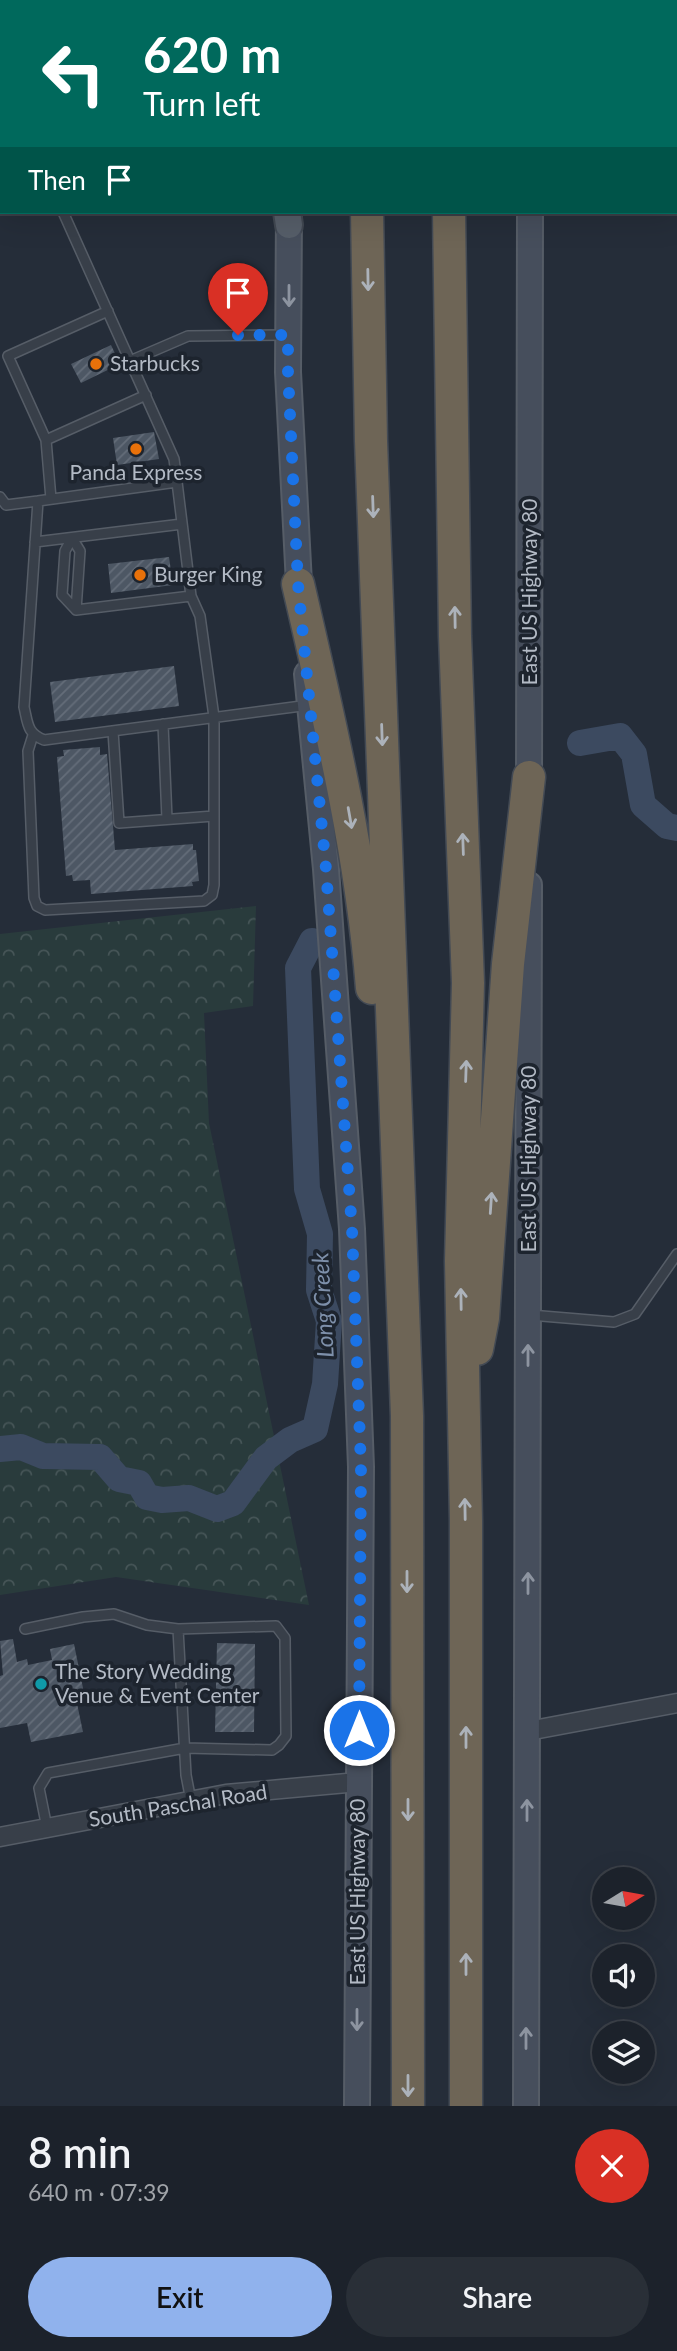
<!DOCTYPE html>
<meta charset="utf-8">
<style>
body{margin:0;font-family:Lato,sans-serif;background:#292f37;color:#f1f3f6;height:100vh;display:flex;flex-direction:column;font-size:26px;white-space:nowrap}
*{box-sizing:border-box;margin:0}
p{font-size:23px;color:#a0a4a9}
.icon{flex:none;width:38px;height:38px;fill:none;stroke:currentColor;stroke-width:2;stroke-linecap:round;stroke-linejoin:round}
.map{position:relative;height:2106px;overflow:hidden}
.side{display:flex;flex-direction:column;background:#1c222b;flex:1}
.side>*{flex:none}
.hud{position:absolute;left:0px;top:0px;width:677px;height:214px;box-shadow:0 7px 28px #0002,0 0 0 2px #3a3f47;background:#00695c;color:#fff;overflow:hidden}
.needle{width:46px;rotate:79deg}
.controls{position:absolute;left:592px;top:1867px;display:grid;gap:14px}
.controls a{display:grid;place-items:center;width:63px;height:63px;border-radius:50%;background:#1c222b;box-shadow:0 7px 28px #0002,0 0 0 2px #3a3f47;font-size:35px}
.pin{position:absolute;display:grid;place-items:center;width:60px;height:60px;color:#fff;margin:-72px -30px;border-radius:50% 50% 50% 0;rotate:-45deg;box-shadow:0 0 7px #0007}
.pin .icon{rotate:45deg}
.me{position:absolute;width:77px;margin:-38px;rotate:0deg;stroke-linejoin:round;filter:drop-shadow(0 0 5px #0008)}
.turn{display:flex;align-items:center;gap:24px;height:147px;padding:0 28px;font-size:32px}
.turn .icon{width:91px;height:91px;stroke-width:2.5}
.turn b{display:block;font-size:49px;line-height:60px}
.then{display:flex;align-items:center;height:66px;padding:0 28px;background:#0003;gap:14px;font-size:26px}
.round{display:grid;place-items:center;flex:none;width:74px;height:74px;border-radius:37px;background:#292f37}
.headline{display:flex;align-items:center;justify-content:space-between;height:119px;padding:0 28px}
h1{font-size:42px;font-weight:600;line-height:52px}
.cta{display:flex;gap:14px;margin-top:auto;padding:14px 28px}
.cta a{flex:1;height:80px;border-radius:42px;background:#90b2ed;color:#111;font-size:28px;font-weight:600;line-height:80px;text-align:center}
.cta a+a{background:#292f37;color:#f1f3f6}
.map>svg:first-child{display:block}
</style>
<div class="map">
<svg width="677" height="2106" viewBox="0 0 677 2106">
<defs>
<pattern id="forest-crowns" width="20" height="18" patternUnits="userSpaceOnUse" patternTransform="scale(1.75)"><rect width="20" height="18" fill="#293b3c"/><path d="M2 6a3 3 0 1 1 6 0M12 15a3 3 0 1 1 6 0" fill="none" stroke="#465557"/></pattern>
<pattern id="building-hatch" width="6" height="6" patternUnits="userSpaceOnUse" patternTransform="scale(1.75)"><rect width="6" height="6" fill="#4d5764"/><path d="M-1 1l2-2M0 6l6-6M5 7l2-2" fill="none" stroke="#646d79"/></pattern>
</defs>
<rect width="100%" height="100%" fill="#252d39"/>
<path fill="url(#forest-crowns)" d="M256,906l-3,100 -49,7 5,110 100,482 -193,-28 -116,18v-661z"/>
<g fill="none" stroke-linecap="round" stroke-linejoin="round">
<path stroke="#3c4a60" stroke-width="26" d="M580,743l40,-7 14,18 9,51 24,21 10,2
M0,1449l21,-2 22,9 57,1 19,22 20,4 8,14 15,3 27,-2 28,11 16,-6 33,-45 24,-18 25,-11 10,-45 4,-63 -10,-31 1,-56 -13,-45 -9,-221 14,-27"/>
</g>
<path fill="url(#building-hatch)" d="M111,345l9,19 -39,19 -10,-19z
M154,432l5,27 -42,6 -4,-27z
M169,557l4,28 -62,8 -3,-29z
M174,666l5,40 -124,16 -5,-40z
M100,747v8l7,-1 8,96 78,-6v6h3l3,31 -7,1 1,4 -102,8 -1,-14 -17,1 -1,-6 -6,1 -9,-119 7,-1 -1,-6z
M13,1639l4,23 10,-3 1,6 24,-5 -2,-11 24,-5 10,49 -9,1 8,38 -52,10 -4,-19 -27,5v-52l3,-1 -3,-34z
M217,1643l38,1 -1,88h-39z"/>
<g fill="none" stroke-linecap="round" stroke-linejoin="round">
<defs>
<path id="service" d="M0,152l2,1
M0,171l2,-4
M130,361l58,-25 100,-1
M46,440l-38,-84 100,-45
M0,497l6,8 32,-4 -14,206c4,17 3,26 20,33l265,-35
M51,499l-5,-59 100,-45
M38,501l139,-19 -3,-23 -111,-247
M72,538l-7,13 -3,44 14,15
M72,538l8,13 -4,59
M35,542l147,-18
M76,610l115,-14 -14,-114
M163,724l4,95
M113,731l6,92 95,-7
M33,735l-5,16 6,147 3,8 8,4 159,-9 8,-6 2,-10v-168l-14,-101 -9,-20
M530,1315l84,7 21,-8 42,-60
M25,1629l58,-12 31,-3 33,11 31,4 98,-3 9,12 1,98 -7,9 -7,5 -87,-2 -137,25 -9,15 8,40
M178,1629l8,146 5,26"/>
<path id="minor" d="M528,1731l149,-28
M0,1837l226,-43 132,-12"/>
<path id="tertiary" d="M676,84h1
M676,117h1"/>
<path id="secondary" d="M306,0l1,2
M539,0l1,2
M521,2v-2
M289,212l-1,160 12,231
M307,674l19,195 26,360 9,238 -4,639
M529,793l1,-581
M526,2106l3,-1221"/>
<path id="primary" d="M277,2v-2
M0,30l2,1
M0,83h2
M287,212l2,13"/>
<path id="motorway" d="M363,0v2
M448,2v-2
M367,212l4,229 36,975 1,690
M449,212l6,424 13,347 -7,278 5,260v585
M298,584c31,134 63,267 74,404
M477,1349l6,-31 25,-354 21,-187"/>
</defs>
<use href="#service" stroke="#565d67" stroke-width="12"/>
<use href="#minor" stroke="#565d67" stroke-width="21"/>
<use href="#tertiary" stroke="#565d67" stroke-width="24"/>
<use href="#secondary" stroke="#565d67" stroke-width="28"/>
<use href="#primary" stroke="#414852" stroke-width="30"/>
<use href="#motorway" stroke="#434a54" stroke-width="35"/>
<use href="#service" stroke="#383f49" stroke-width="9"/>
<use href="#minor" stroke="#383f49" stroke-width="18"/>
<use href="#tertiary" stroke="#383f49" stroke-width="21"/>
<use href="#secondary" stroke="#464e5c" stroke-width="24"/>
<use href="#primary" stroke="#565e69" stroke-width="26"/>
<use href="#motorway" stroke="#6e6556" stroke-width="32"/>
</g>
<defs><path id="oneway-shaft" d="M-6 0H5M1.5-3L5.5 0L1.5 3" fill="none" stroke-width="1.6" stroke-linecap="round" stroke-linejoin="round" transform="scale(1.75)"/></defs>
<g stroke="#acb2ba">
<use href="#oneway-shaft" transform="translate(368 280) rotate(89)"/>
<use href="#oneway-shaft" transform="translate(373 507) rotate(88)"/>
<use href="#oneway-shaft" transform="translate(455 617) rotate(-91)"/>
<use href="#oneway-shaft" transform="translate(382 735) rotate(88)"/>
<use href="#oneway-shaft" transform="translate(350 818) rotate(80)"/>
<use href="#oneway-shaft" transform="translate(463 844) rotate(-92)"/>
<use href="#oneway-shaft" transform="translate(466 1071) rotate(-88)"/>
<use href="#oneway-shaft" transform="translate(491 1203) rotate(-86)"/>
<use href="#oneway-shaft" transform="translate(461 1299) rotate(-91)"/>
<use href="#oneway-shaft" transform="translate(465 1509) rotate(-91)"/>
<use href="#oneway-shaft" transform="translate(407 1582) rotate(90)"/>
<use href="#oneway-shaft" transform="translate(466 1737) rotate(-90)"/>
<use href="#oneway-shaft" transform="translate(408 1810) rotate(90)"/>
<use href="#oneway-shaft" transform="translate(466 1964) rotate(-90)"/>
<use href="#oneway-shaft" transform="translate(408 2086) rotate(90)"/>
</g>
<g stroke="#8d94a0">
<use href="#oneway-shaft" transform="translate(289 296) rotate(90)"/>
<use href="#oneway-shaft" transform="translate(528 1355) rotate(-90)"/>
<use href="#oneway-shaft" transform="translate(528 1583) rotate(-90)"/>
<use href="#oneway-shaft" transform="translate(527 1810) rotate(-90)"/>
<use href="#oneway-shaft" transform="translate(357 2020) rotate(90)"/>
<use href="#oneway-shaft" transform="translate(526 2038) rotate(-90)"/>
</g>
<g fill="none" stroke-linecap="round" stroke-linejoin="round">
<path stroke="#1a73e8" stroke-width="12" stroke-dasharray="0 21.6" d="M238,335h50v37l10,212 28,285 26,360 9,238 -2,263"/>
</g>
<g fill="#e8710a" stroke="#1d242e" stroke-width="2.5">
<circle cx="96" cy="364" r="7"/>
<circle cx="136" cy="449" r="7"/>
<circle cx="140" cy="575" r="7"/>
</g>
<circle fill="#0f9aa8" stroke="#1d242e" stroke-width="2.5" cx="41" cy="1684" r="7"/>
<g text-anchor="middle" stroke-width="7" stroke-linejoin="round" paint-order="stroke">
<g font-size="21" fill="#b3bac5" stroke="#1d242e" text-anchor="start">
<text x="110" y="371">Starbucks</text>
<text x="136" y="480" text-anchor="middle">Panda Express</text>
<text x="154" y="582">Burger King</text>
<text x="55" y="1679">The Story Wedding<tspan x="55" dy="24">Venue &amp; Event Center</tspan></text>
</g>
<g font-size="21" fill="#b3bac5" stroke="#1d242e">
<text transform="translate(530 592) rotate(-90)" y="7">East US Highway 80</text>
<text transform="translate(529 1159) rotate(-90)" y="7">East US Highway 80</text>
<text transform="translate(178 1806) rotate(-9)" y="7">South Paschal Road</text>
<text transform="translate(358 1892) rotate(-90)" y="7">East US Highway 80</text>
</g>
<g font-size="23" font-style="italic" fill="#7e90aa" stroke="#1d242e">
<text transform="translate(323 1305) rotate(-93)" y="8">Long Creek</text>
</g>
</g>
</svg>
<div class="controls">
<a><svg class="needle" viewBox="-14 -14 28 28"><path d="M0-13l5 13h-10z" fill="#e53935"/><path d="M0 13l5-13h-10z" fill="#a0a4a9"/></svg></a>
<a><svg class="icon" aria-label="sound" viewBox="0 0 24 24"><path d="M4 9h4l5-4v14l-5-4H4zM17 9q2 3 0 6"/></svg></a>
<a><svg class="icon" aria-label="layers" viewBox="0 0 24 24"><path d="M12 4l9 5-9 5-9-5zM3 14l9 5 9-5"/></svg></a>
</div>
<div class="pin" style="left:238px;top:335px;background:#d93025"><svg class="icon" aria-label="arrive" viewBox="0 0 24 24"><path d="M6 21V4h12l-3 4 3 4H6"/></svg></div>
<svg class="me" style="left:359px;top:1730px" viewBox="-20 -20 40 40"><circle r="17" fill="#1a73e8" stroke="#fff" stroke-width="3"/><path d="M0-11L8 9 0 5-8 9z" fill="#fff"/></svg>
<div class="hud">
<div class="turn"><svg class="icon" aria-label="left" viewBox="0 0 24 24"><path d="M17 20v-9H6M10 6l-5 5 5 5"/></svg><div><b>620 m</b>Turn left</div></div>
<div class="then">Then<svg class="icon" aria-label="arrive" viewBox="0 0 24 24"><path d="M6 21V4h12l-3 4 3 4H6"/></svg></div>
</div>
</div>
<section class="side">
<div class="headline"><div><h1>8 min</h1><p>640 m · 07:39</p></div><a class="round" style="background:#d93025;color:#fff"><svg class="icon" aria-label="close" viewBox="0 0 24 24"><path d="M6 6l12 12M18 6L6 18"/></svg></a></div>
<div class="cta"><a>Exit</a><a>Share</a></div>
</section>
